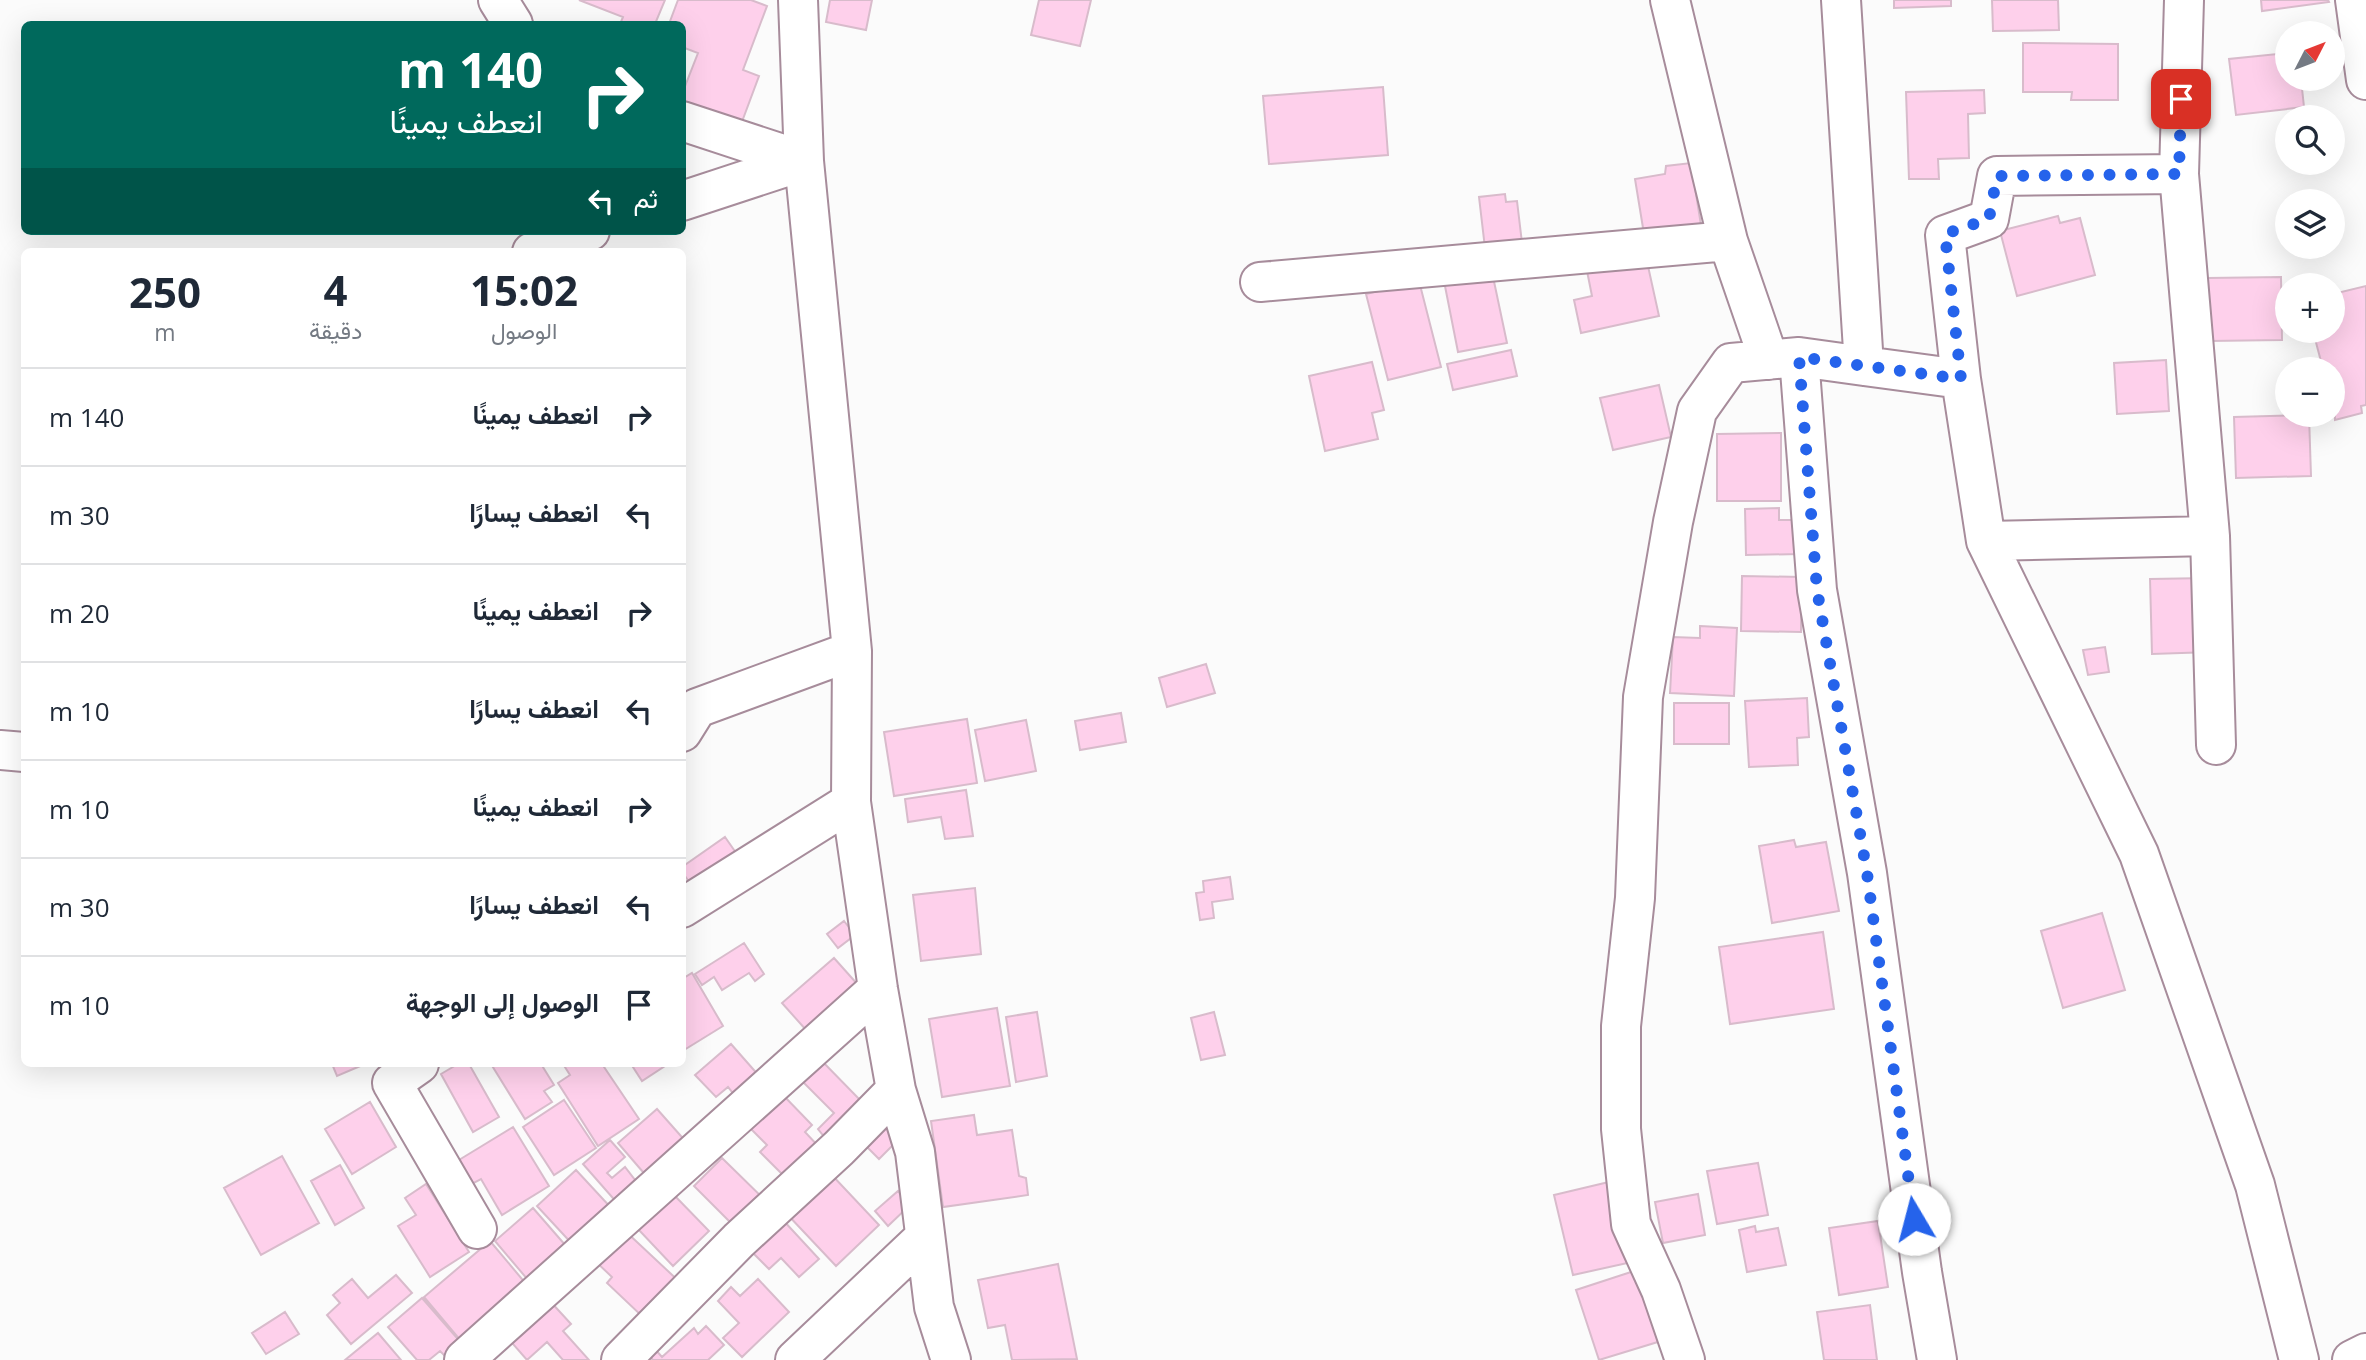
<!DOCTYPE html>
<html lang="ar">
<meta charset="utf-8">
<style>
body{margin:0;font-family:"Open Sans",Vazirmatn,sans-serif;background:#f6f6f7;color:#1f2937;direction:rtl;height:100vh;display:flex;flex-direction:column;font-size:26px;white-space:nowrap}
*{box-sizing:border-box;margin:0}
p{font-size:23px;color:#747a83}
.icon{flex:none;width:38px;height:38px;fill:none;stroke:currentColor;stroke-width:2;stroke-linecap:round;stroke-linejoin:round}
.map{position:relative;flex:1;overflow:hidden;direction:ltr}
.drawer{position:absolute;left:21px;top:248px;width:665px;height:819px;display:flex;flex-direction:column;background:#fff;border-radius:10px;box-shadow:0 7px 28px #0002;direction:rtl}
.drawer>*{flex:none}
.top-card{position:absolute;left:21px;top:21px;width:665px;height:214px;border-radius:10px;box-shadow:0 7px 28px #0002;direction:rtl;background:#00695c;color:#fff;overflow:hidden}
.needle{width:46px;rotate:48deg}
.fabs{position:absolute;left:2275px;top:21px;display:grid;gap:14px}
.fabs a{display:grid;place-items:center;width:70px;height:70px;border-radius:50%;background:#fff;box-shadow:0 7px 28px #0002;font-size:35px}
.pin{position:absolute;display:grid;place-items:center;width:60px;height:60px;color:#fff;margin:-30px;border-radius:14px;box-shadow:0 4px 10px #0006}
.me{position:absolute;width:77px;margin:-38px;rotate:352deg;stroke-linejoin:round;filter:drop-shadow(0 0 5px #0008)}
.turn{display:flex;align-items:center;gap:24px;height:147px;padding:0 28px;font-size:32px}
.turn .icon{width:91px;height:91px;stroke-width:2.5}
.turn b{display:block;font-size:49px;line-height:60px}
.then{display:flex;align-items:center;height:66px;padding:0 28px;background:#0003;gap:14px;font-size:26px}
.eta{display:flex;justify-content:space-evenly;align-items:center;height:119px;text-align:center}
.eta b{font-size:42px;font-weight:700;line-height:49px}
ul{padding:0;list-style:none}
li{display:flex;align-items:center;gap:21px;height:98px;padding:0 28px;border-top:2px solid #e0e1e3}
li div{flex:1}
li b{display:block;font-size:26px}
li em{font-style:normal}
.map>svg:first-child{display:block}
</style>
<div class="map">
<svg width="2366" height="1360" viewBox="0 0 2366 1360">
<rect width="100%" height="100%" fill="#fbfbfb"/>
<path fill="#fed0eb" stroke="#d8bbcb" stroke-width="2" d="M579,0h86l-10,24h-35l3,-7z
M678,0h73l16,6 -24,64 16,6 -19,51 -58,-22v-11l16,-41 -16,-6v-23h-13z
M830,0h42l-6,30 -40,-8z
M1039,0h52l-11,46 -49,-11z
M1894,0h57v6l-57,2z
M1992,0h66l1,30 -66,1z
M2261,0h67l1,2 -67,9z
M2023,43l95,1v56h-47l1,-8h-49z
M2287,53v26h14l3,28 -68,8 -7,-56z
M1383,87l5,68 -119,9 -6,-68z
M1984,90l1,23 -17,1 1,44 -31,1 1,20h-30l-3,-87z
M1691,163l10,62 -57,9 -9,-55 30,-5 1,-8z
M1505,194l1,8 11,-1 5,42 -37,5 -6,-51z
M2058,216l2,7 20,-5 15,57 -78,21 -17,-65z
M1646,257l13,59 -78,17 -7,-33 18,-4 -5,-25z
M1492,272l15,71 -49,9 -14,-71z
M2281,277l1,63 -72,1 -2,-63z
M1419,281l22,86 -53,13 -22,-86z
M2366,286v119l-5,1 1,7 -27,7 -2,-51h-10l-10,-38h20v-37z
M1511,350l6,26 -64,14 -6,-26z
M2166,360l3,51 -52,3 -3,-51z
M1372,362l12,48 -12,3 6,26 -53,12 -16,-75z
M1659,385l12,52 -58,13 -13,-52z
M2309,415l2,61 -75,2 -2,-61z
M1781,433v68h-64v-67z
M1779,508v12h19l1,34 -53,1 -1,-46z
M1742,576l59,1v55l-60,-1z
M2208,578l3,74 -59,2 -2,-75z
M1700,626l37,2 -3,68 -64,-3 3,-56 27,1z
M2105,647l4,25 -21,3 -5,-25z
M1206,664l9,29 -48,14 -8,-29z
M1807,698l2,39 -12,1 1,27 -49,2 -4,-66z
M1674,703h55v41h-55z
M1121,713l5,29 -46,8 -5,-29z
M967,719l10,64 -83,13 -10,-64z
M1026,720l10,51 -51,10 -10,-51z
M966,790l7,46 -28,3 -4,-22 -33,5 -3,-23z
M725,837l16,23 -45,31 -14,-19v-5z
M1794,840l2,7 30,-5 13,69 -67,12 -13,-77z
M1230,877l3,22 -21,3 2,16 -14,2 -4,-27 8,-1 -1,-11z
M975,888l6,66 -60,7 -8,-66z
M2102,913l23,77 -62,18 -22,-77z
M844,921l11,14 -17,13 -11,-14z
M1823,932l11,77 -104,15 -11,-77z
M744,943l20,31 -9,7 -6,-8 -27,17 -8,-13 -12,8 -7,-11z
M834,958l25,28 -52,45 -25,-28z
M692,973l31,53 -39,24 -2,-71z
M997,1008l13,78 -68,11 -13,-78z
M1037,1012l10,64 -31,6 -10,-65z
M1214,1012l11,43 -24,5 -10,-42z
M731,1044l29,33 -24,20 -8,-10 -12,10 -21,-22z
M819,1058l44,45 -37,36 -8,-10 16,-16 -35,-35z
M332,1064h33l-28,12z
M458,1064h11l30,53 -26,15 -32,-58z
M491,1064h50l13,21 -10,6 8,11 -27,17z
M563,1064h39l37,55 -41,27 -40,-63 12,-8z
M631,1064h37l-26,17z
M782,1094l30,31 -7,7 15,16 -32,32 -28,-28 7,-7 -18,-18z
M564,1100l32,48 -42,27 -31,-48z
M370,1102l26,45 -44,27 -27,-45z
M657,1109l31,35 -39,35 -31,-36z
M974,1115l3,20 35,-5 7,46 7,2 2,17 -85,12 -12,-86z
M886,1125l13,14 -20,20 -14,-14z
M513,1127l36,59 -47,29 -21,-36 -13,7 -14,-23z
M610,1140l15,17 -18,16 5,5 13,-11 10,13 -4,4 4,6 -16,15 -36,-41z
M282,1156l37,67 -58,32 -37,-67z
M722,1158l43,42 -28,29 -43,-43z
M1758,1163l10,52 -51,9 -10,-53z
M340,1165l24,43 -29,17 -24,-44z
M576,1170l38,41 -39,36 -38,-41z
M830,1173l49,52 -43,41 -50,-53z
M1613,1181l19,81 -59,13 -19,-80z
M426,1184l43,68 -39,25 -32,-51 18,-11 -11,-17z
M898,1191l12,14 -22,21 -13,-15z
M1698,1194l7,41 -42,8 -8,-41z
M674,1195l35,36 -36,35 -35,-37z
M533,1208l40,46 -39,33 -39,-46z
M782,1219l37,40 -20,18 -18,-19 -12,11 -20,-20z
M1878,1221l10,66 -49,8 -10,-67z
M1755,1226l1,6 22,-4 8,37 -39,7 -8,-42z
M622,1228l63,59 -40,32 -38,-36 5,-6 -19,-18z
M490,1241l42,50 -66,56 -42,-50z
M1058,1264l19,95 -65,1 -7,-35 -17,3 -10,-48z
M1637,1270l24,71 -62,19 -23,-70z
M396,1275l16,18 -61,51 -24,-29 13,-12 -7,-8 19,-16 16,19z
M758,1279l31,33 -47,45 -19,-19 16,-15 -21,-22 13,-14 9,9z
M422,1298l42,48 -16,13 -8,-8 -11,9h-12l-29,-33z
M549,1300l22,24 -8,7 26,29h-26l-16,-18 -20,18 -20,-23z
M1870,1305l7,55h-53l-7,-48z
M285,1312l14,22 -33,20 -14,-21z
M706,1326l18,19 -16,15h-55l-6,-6 7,-6 8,9 32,-29 4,6z
M378,1333l23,27h-56z"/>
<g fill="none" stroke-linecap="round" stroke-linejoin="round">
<defs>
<path id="minor" d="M498,0l15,24
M798,0l6,161 48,490 -1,151 27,187 18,101 19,62 19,155 17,53
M1670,0l58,241
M1841,0l23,366 97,13 -16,-144 44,-16 8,-43 182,-2 5,-174
M2355,0l11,80
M682,121l122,40
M682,201l122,-40
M532,252l58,-21
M1260,282l468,-41 41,119
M1799,357l18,233 50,283 55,399 15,88
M1961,379l25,162 224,-5 -31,-362
M2210,536l6,209
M1986,541l153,313 116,331 44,175
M682,732l15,-24 155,-57
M0,750l24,2
M682,908l169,-106
M419,1064l-27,19 85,146
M464,1360l414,-371
M621,1360l118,-120 100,-92 57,-58
M795,1360l130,-123
M1685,1360l-24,-70 -30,-66 -10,-95v-103l14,-128 8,-201 30,-175 24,-111 34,-48 68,-6 65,9
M2352,1360l14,-7"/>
</defs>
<use href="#minor" stroke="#a78c9b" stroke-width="42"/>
<use href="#minor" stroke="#fff" stroke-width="38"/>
</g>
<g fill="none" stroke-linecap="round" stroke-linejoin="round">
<path stroke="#2563eb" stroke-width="12" stroke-dasharray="0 21.6" d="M1914,1219l-47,-346 -50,-283 -18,-233 162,22 -16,-145 44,-15 8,-43 182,-2 2,-75"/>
</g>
</svg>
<div class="fabs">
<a><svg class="needle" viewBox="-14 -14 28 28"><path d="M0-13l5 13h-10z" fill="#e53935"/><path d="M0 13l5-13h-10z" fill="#747a83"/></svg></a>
<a><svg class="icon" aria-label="search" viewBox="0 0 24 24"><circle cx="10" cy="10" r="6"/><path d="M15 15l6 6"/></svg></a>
<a><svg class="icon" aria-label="layers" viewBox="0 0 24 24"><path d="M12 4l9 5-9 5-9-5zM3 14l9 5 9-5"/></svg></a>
<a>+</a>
<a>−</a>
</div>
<div class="pin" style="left:2181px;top:99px;background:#d93025"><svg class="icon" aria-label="arrive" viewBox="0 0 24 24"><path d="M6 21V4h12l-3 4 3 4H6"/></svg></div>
<svg class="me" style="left:1914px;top:1219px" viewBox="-20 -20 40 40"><circle r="19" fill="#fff"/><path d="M0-13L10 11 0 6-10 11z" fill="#2563eb"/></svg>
<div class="top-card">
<div class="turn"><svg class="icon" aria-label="right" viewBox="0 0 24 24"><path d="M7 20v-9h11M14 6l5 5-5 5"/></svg><div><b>140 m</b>انعطف يمينًا</div></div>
<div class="then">ثم<svg class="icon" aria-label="left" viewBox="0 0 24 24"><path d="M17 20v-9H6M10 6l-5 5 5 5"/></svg></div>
</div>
<section class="drawer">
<div class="eta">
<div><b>15:02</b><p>الوصول</p></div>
<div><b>4</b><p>دقيقة</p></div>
<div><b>250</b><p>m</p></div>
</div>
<ul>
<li><svg class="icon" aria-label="right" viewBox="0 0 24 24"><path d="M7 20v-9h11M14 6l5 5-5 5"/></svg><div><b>انعطف يمينًا</b></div><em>140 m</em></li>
<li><svg class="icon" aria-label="left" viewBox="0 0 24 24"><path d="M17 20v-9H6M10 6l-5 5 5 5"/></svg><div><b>انعطف يسارًا</b></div><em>30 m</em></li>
<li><svg class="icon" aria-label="right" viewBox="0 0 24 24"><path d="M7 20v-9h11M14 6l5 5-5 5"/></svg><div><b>انعطف يمينًا</b></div><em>20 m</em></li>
<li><svg class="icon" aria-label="left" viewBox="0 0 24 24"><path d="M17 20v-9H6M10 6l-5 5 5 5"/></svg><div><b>انعطف يسارًا</b></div><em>10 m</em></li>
<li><svg class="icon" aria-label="right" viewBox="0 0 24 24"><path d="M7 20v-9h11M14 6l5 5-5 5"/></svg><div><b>انعطف يمينًا</b></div><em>10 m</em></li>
<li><svg class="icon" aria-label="left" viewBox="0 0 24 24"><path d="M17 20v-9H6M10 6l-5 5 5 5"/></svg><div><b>انعطف يسارًا</b></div><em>30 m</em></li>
<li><svg class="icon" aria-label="arrive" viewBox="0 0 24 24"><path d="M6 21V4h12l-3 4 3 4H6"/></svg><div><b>الوصول إلى الوجهة</b></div><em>10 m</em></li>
</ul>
</section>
</div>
